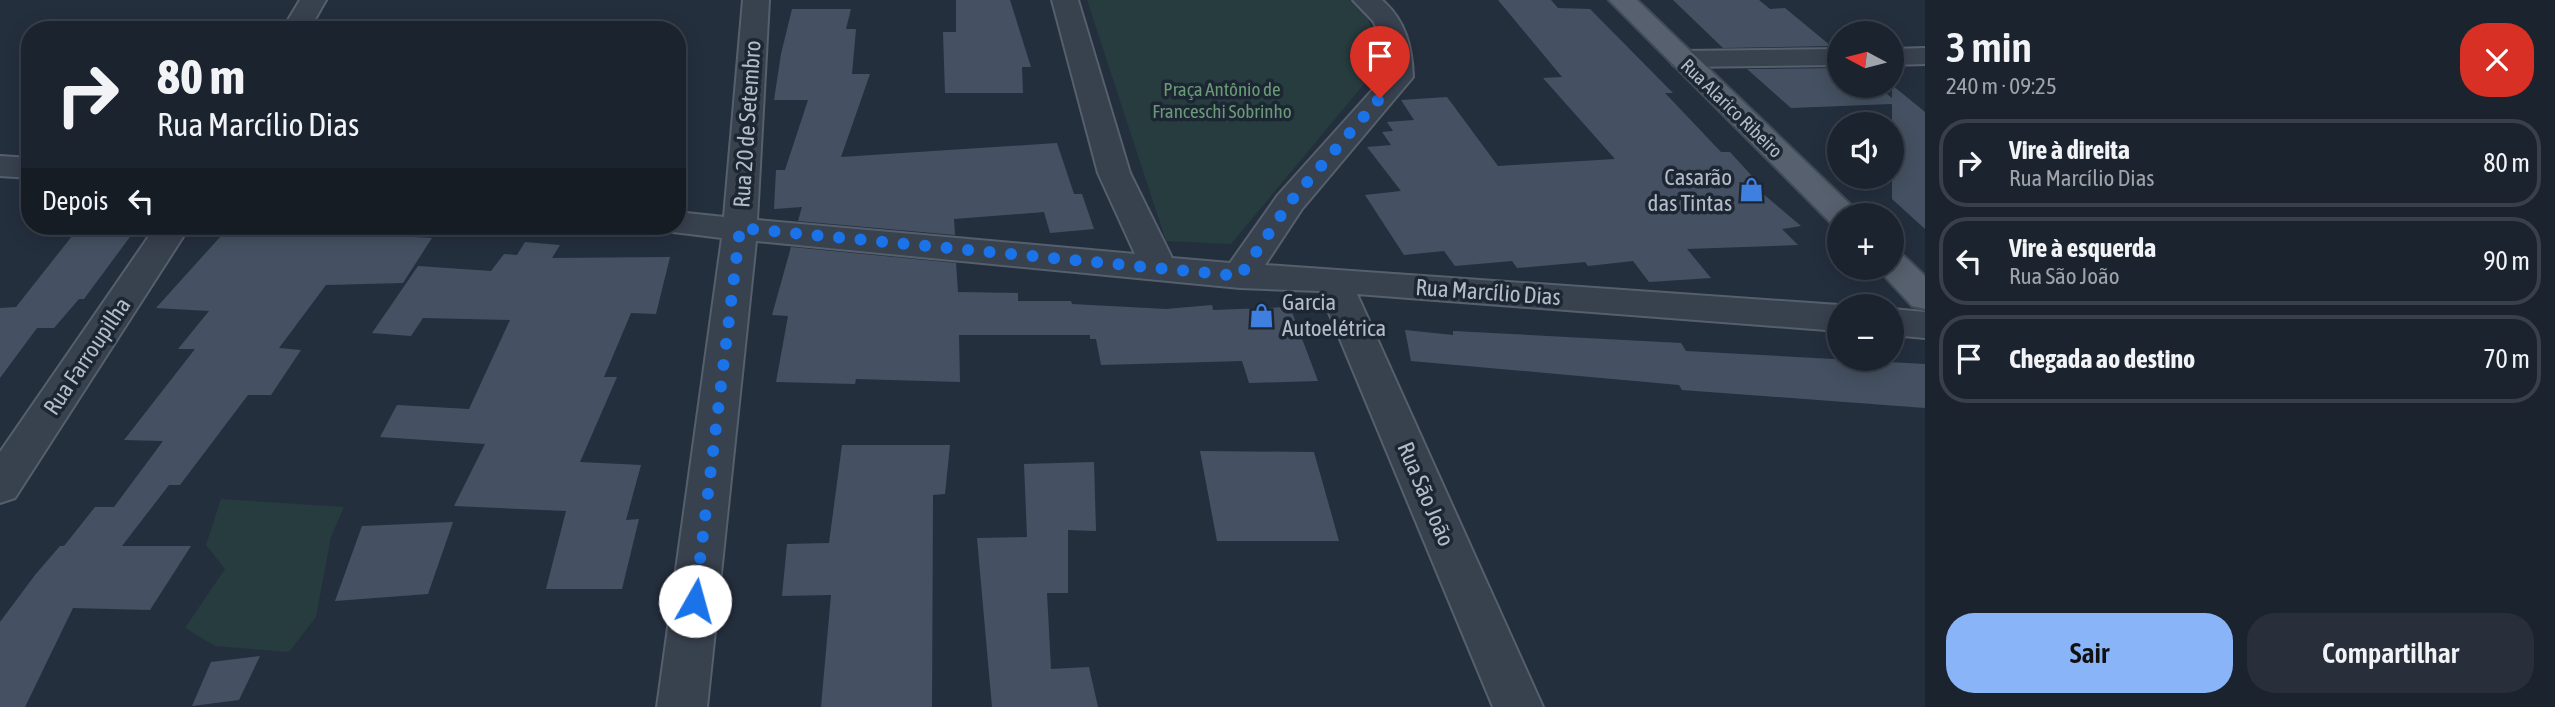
<!DOCTYPE html>
<html lang="pt">
<meta charset="utf-8">
<style>
body{margin:0;font-family:"Asap Condensed",sans-serif;background:#282f3a;color:#f1f3f6;height:100vh;display:flex;flex-direction:column;font-size:26px;white-space:nowrap}
*{box-sizing:border-box;margin:0}
p{font-size:23px;color:#a0a4aa}
.icon{flex:none;width:38px;height:38px;fill:none;stroke:currentColor;stroke-width:2;stroke-linecap:round;stroke-linejoin:round}
.map{position:relative;flex:1;overflow:hidden}
.details{display:flex;flex-direction:column;background:#1b232e;width:630px}
.details>*{flex:none}
.hud{position:absolute;left:21px;top:21px;width:665px;height:214px;border-radius:28px;box-shadow:0 4px 18px #0003,0 0 0 2px #39404a;background:#1b232e;color:#f1f3f6;overflow:hidden}
.needle{width:46px;rotate:277deg}
.buttons{position:absolute;left:1827px;top:21px;display:grid;gap:14px}
.buttons a{display:grid;place-items:center;width:77px;height:77px;border-radius:50%;background:#1b232e;box-shadow:0 4px 18px #0003,0 0 0 2px #39404a;font-size:35px}
.pin{position:absolute;display:grid;place-items:center;width:60px;height:60px;color:#fff;margin:-72px -30px;border-radius:50% 50% 50% 0;rotate:-45deg;box-shadow:0 0 7px #0007}
.pin .icon{rotate:45deg}
.me{position:absolute;width:77px;margin:-38px;rotate:7deg;stroke-linejoin:round;filter:drop-shadow(0 0 5px #0008)}
.turn{display:flex;align-items:center;gap:24px;height:147px;padding:0 21px;font-size:32px}
.turn .icon{width:91px;height:91px;stroke-width:2.5}
.turn b{display:block;font-size:49px;line-height:60px}
.then{display:flex;align-items:center;height:66px;padding:0 21px;background:#0003;gap:14px;font-size:26px}
.round{display:grid;place-items:center;flex:none;width:74px;height:74px;border-radius:28px;background:#282f3a}
.headline{display:flex;align-items:center;justify-content:space-between;height:119px;padding:0 21px}
h1{font-size:42px;font-weight:600;line-height:52px}
.action{display:flex;gap:14px;margin-top:auto;padding:14px 21px}
.action a{flex:1;height:80px;border-radius:28px;background:#8ab4f8;color:#111;font-size:28px;font-weight:600;line-height:80px;text-align:center}
.action a+a{background:#282f3a;color:#f1f3f6}
ul{padding:0;list-style:none}
li{display:flex;align-items:center;gap:21px;height:88px;margin:0 14px 10px;padding:0 7px;border:4px solid #39404a;border-radius:28px}
li div{flex:1}
li b{display:block;font-size:26px}
li em{font-style:normal}
main{display:flex;flex:1;min-height:0}
.map>svg:first-child{display:block}
</style>
<main>
<div class="map">
<svg width="1925" height="707" viewBox="0 0 1925 707">
<rect width="100%" height="100%" fill="#242f3e"/>
<path fill="#263c3f" d="M1087,0h263l14,9 20,51 -153,184 -65,-3z
M221,499l123,8 -13,30 -15,80 -27,35 -74,-6 -30,-18 40,-59 -19,-24z"/>
<path fill="#455162" d="M956,0h54l21,67h-9l1,26h-78l-2,-61h13z
M1498,0h53l7,8 32,1 83,84h-8l56,59h9l31,34h-7l47,40 -19,3 16,16 -111,4 24,29 -62,4 -16,-21 -45,5 -3,-4 -68,6 -5,-7 -57,5 -11,-15 -40,4 -39,-60 36,-4 -34,-44 24,-2 -9,-13 11,-1 -6,-9 27,-2 -13,-20 46,-3 51,69 117,-7 -72,-81 19,-1z
M1673,0h86l11,9 15,-1 46,38 -108,2z
M792,9h59l-5,20h10l-4,45h18l-29,83 216,-14 17,51h8l12,35 -44,4 -6,-21 -90,7 1,16 -157,-14 4,-14 -28,2 2,-39h9l23,-70h-34l7,-46z
M1839,68v18h38l15,12v-13l33,27v117l-33,-30v-95l-101,4 -44,-39z
M80,226h58l-54,73h-5l-25,29h-17l-37,50v-70l16,-1z
M230,226h43l-5,5 116,-4 -6,8 54,3 -29,45 -77,2 -47,63 22,2 -30,45h-23l-68,90h-11l-47,61h69l-41,64 -77,-2 -48,99h-25v-85l35,-47 25,-29h4l31,-39h19l49,-66 -39,-1 71,-91h-17l31,-38 -53,-3z
M525,242l35,3 -8,13 118,-1 -14,57 -25,-1 -27,64h13l-37,85 61,3 -15,55 13,-1 -17,70h-76l20,-78 -112,-5 31,-62 -105,-7 17,-32 72,4 41,-89 -87,-2 -12,18 -39,-3 46,-67 73,5 13,-17 13,1z
M791,247l165,16 2,29 60,1v8h53l1,3 94,5 46,-4 1,5 77,-3 28,74 -69,2 -7,-22 -141,4 -5,-26h-6v-4h-131l1,47 -104,-3 -1,5 -79,-2 12,-66 -16,-1z
M1405,330l48,5v-4l228,12 5,8 239,13v44l-243,-18 -3,-5 -268,-24z
M842,445h108l-5,49 -12,1 -1,212h-111l10,-112 -49,1 5,-52 42,-1z
M1200,451l114,1 25,89h-122z
M1094,462l2,69 -28,-1v63h-21l4,76 38,-2 9,40h-106l-15,-169 50,-1 -3,-73z
M453,522l-25,72 -93,7 27,-75z
M260,656l-21,44 -47,6 19,-44z"/>
<g fill="none" stroke-linecap="round" stroke-linejoin="round">
<defs>
<path id="minor" d="M300,0h26l-17,30h-27z
M743,0h26l-12,220 378,34 -37,-81 -46,-173h26l52,173 42,85 58,5 48,-68 107,-119 -5,-42 -7,-13 -20,-21h29c24,21 30,47 31,77l-111,132 -37,56 574,40 4,1h-4v25l-482,-37 186,413h-50l-173,-416 -80,-3 -484,-47 -49,466h-50l65,-469 -57,-7 -3,-5h15v-14l47,5z
M1925,48v16l-33,1v-16z
M1839,49v16l-156,2 -10,-2 -4,-6 4,-6 10,-2z
M0,156l30,2v20l-30,-2z
M156,226h34l-175,272 -15,5v-51z
M1892,309l33,3v26l-33,-3z"/>
<path id="major" d="M1609,0h28l217,208 5,7h-20v10l-9,-3z
M1892,252l12,4 21,20v33l-13,-3 -35,-38h15z"/>
</defs>
<use href="#minor" stroke="#565f6c" stroke-width="4"/>
<use href="#major" stroke="#414a57" stroke-width="4"/>
<use href="#minor" fill="#38414e" fill-rule="evenodd"/>
<use href="#major" fill="#56606e" fill-rule="evenodd"/>
</g>
<g fill="none" stroke-linecap="round" stroke-linejoin="round">
<path stroke="#1a73e8" stroke-width="12" stroke-dasharray="0 21.6" d="M695,601l45,-373 500,48 50,-74 90,-104"/>
</g>
<defs>
<symbol id="shop-bare" viewBox="-9 -9 18 18"><path d="M-5-2.5h2.3a2.7 3.5 0 0 1 5.4 0H5L5.5 6h-11ZM-1.5-2.5h3a1.5 2.3 0 0 0-3 0Z" fill="#3f7fe0" stroke="#1d2633" stroke-width="2.5" paint-order="stroke"/></symbol>
</defs>
<g fill-rule="evenodd">
<use href="#shop-bare" x="1734" y="172" width="35" height="35"/>
<use href="#shop-bare" x="1244" y="298" width="35" height="35"/>
</g>
<g text-anchor="middle" stroke-width="7" stroke-linejoin="round" paint-order="stroke">
<g font-size="19" fill="#6b9a76" stroke="#1d2633">
<text x="1222" y="96">Praça Antônio de<tspan x="1222" dy="22">Franceschi Sobrinho</tspan></text>
</g>
<g font-size="19" fill="#b4bcc9" stroke="#1d2633">
<text transform="translate(1732 108) rotate(44)" y="7">Rua Alarico Ribeiro</text>
</g>
<g font-size="23" fill="#b4bcc9" stroke="#1d2633">
<text transform="translate(747 124) rotate(-86)" y="8">Rua 20 de Setembro</text>
<text transform="translate(1488 292) rotate(4)" y="8">Rua Marcílio Dias</text>
<text transform="translate(87 356) rotate(-56)" y="8">Rua Farroupilha</text>
<text transform="translate(1426 494) rotate(67)" y="8">Rua São João</text>
</g>
<g font-size="23" fill="#b4bcc9" stroke="#1d2633" text-anchor="end">
<text x="1732" y="185">Casarão<tspan x="1732" dy="26">das Tintas</tspan></text>
<text x="1282" y="310" text-anchor="start">Garcia<tspan x="1282" dy="26">Autoelétrica</tspan></text>
</g>
</g>
</svg>
<div class="buttons">
<a><svg class="needle" viewBox="-14 -14 28 28"><path d="M0-13l5 13h-10z" fill="#e53935"/><path d="M0 13l5-13h-10z" fill="#a0a4aa"/></svg></a>
<a><svg class="icon" aria-label="sound" viewBox="0 0 24 24"><path d="M4 9h4l5-4v14l-5-4H4zM17 9q2 3 0 6"/></svg></a>
<a>+</a>
<a>−</a>
</div>
<div class="pin" style="left:1380px;top:98px;background:#d93025"><svg class="icon" aria-label="arrive" viewBox="0 0 24 24"><path d="M6 21V4h12l-3 4 3 4H6"/></svg></div>
<svg class="me" style="left:695px;top:601px" viewBox="-20 -20 40 40"><circle r="19" fill="#fff"/><path d="M0-13L10 11 0 6-10 11z" fill="#1a73e8"/></svg>
<div class="hud">
<div class="turn"><svg class="icon" aria-label="right" viewBox="0 0 24 24"><path d="M7 20v-9h11M14 6l5 5-5 5"/></svg><div><b>80 m</b>Rua Marcílio Dias</div></div>
<div class="then">Depois<svg class="icon" aria-label="left" viewBox="0 0 24 24"><path d="M17 20v-9H6M10 6l-5 5 5 5"/></svg></div>
</div>
</div>
<section class="details">
<div class="headline"><div><h1>3 min</h1><p>240 m · 09:25</p></div><a class="round" style="background:#d93025;color:#fff"><svg class="icon" aria-label="close" viewBox="0 0 24 24"><path d="M6 6l12 12M18 6L6 18"/></svg></a></div>
<ul>
<li><svg class="icon" aria-label="right" viewBox="0 0 24 24"><path d="M7 20v-9h11M14 6l5 5-5 5"/></svg><div><b>Vire à direita</b><p>Rua Marcílio Dias</p></div><em>80 m</em></li>
<li><svg class="icon" aria-label="left" viewBox="0 0 24 24"><path d="M17 20v-9H6M10 6l-5 5 5 5"/></svg><div><b>Vire à esquerda</b><p>Rua São João</p></div><em>90 m</em></li>
<li><svg class="icon" aria-label="arrive" viewBox="0 0 24 24"><path d="M6 21V4h12l-3 4 3 4H6"/></svg><div><b>Chegada ao destino</b></div><em>70 m</em></li>
</ul>
<div class="action"><a>Sair</a><a>Compartilhar</a></div>
</section>
</main>
